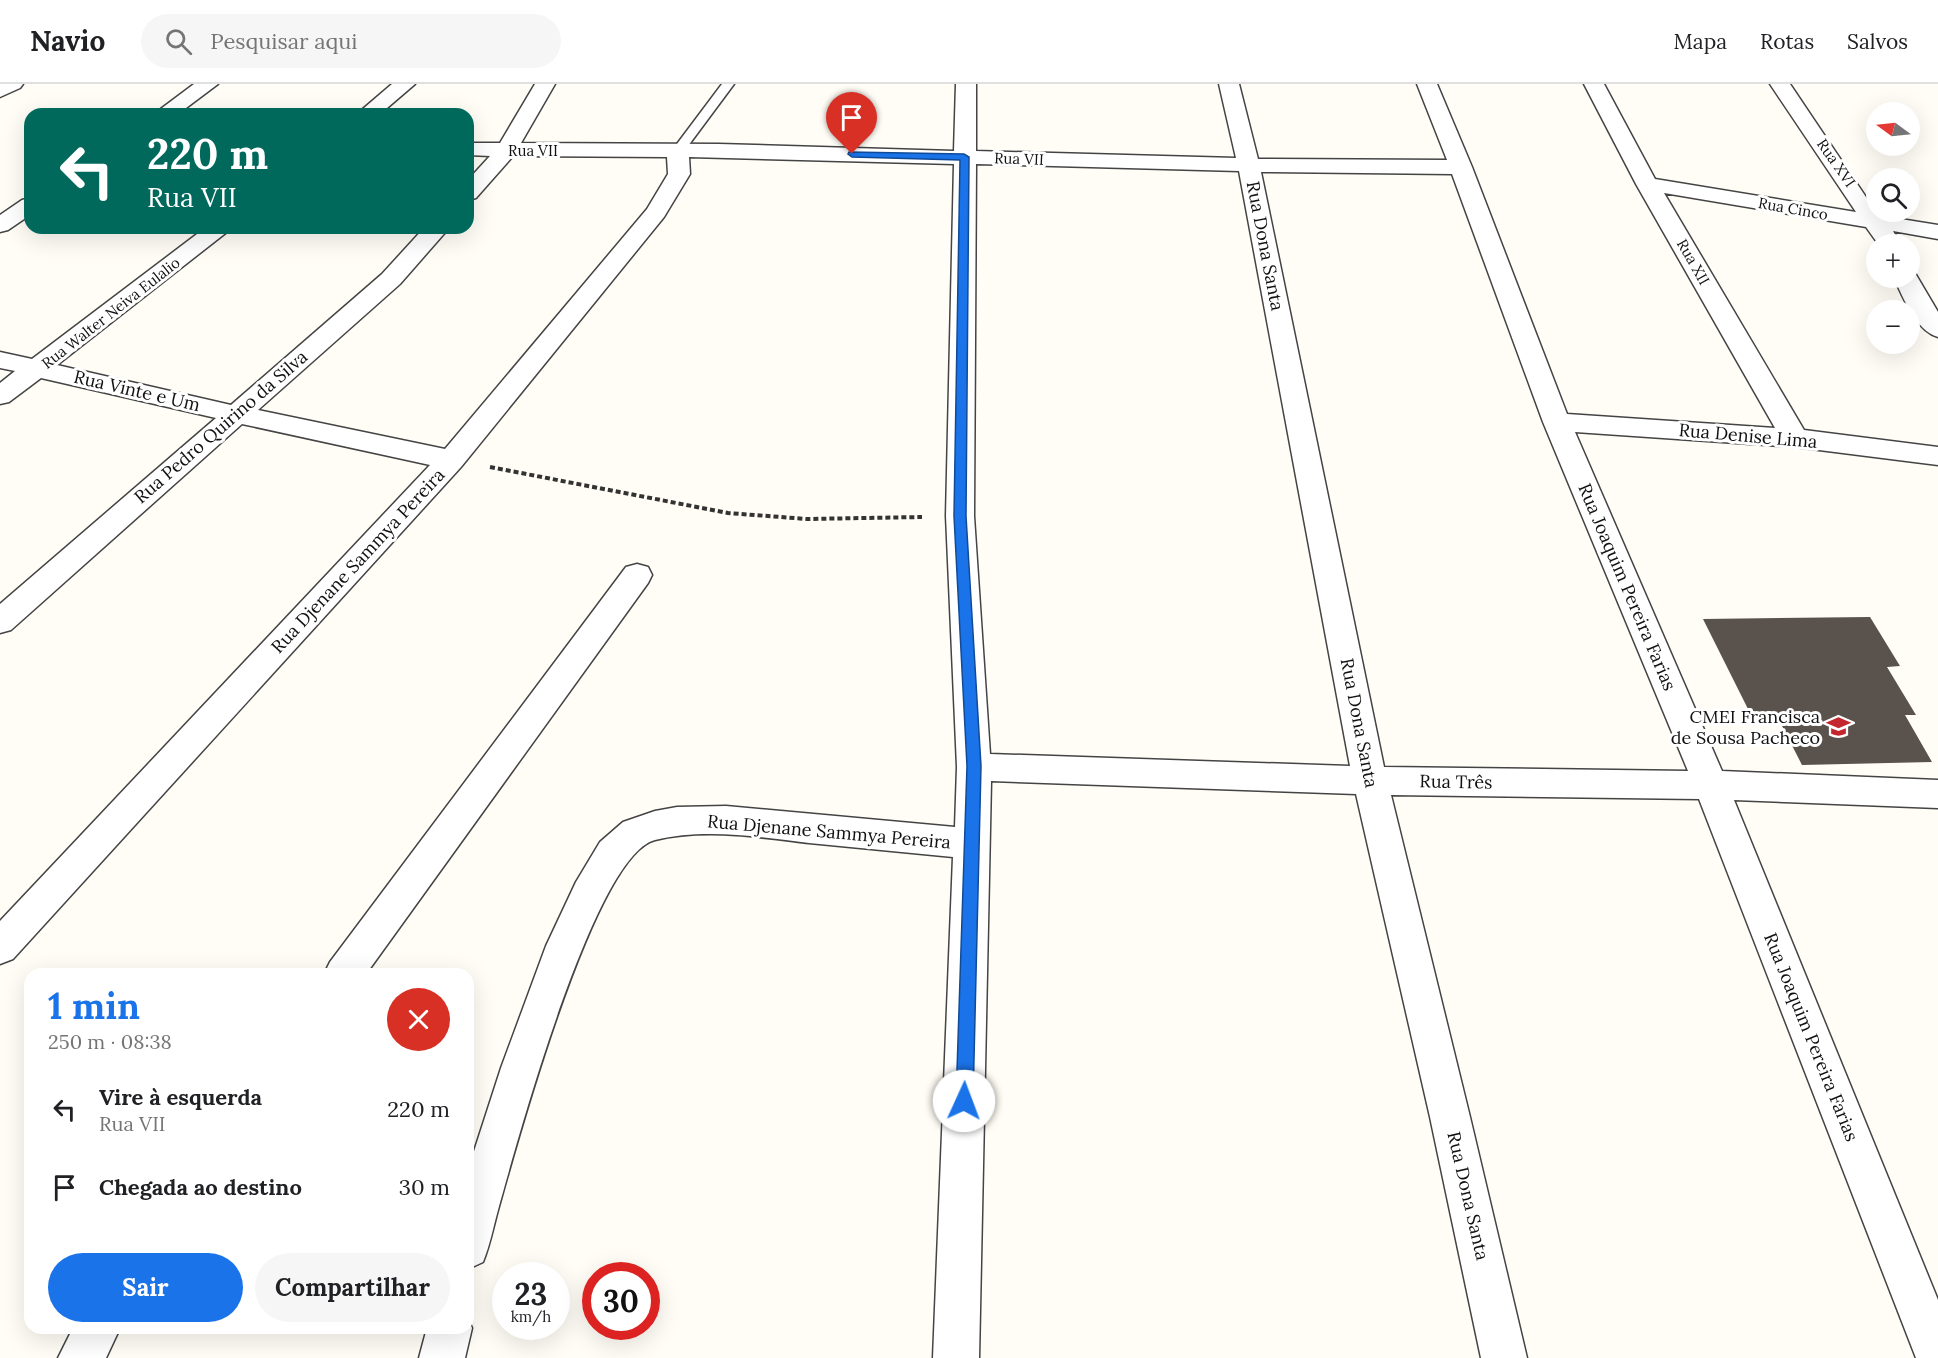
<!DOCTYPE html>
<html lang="pt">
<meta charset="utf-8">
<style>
body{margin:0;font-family:Lora,serif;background:#f6f6f6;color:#202124;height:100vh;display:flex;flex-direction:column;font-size:22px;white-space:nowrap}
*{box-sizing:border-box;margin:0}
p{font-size:20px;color:#757577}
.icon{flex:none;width:33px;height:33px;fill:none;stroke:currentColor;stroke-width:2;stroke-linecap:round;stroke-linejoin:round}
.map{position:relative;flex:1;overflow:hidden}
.sheet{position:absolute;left:24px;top:884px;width:450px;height:366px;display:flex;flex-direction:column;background:#fff;border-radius:18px;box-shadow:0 6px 24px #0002}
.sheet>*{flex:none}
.top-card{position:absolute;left:24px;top:24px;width:450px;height:126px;border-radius:18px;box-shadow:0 6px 24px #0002;background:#00695c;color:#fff;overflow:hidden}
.needle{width:39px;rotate:285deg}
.tools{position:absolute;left:1866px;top:18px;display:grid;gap:12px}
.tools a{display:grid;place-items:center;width:54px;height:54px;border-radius:50%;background:#fff;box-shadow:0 6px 24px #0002;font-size:30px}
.speed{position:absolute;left:492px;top:1178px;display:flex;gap:12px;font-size:30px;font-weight:700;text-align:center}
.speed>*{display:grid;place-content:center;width:78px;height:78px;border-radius:50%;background:#fff;box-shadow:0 6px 24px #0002;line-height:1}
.speed small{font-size:15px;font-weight:400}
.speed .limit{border:9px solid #d22;background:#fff;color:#111}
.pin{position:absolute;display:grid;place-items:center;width:51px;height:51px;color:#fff;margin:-62px -26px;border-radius:50% 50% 50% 0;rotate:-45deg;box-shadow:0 0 6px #0007}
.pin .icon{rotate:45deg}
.me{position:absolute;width:66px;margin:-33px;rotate:2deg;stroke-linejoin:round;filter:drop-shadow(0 0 4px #0008)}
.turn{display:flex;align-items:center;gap:21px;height:126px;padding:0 24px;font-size:27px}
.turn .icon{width:78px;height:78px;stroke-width:2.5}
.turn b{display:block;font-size:42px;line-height:51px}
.round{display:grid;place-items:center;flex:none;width:63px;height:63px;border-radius:32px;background:#f6f6f6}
.head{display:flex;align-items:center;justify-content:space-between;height:102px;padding:0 24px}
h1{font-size:36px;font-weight:700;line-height:45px;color:#1a73e8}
.cta{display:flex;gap:12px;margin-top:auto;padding:12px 24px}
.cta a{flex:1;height:69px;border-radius:36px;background:#1a73e8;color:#fff;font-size:24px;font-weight:700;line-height:69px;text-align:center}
.cta a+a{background:#f6f6f6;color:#202124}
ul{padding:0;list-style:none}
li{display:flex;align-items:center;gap:18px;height:78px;padding:0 24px}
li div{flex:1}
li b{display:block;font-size:22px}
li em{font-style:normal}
header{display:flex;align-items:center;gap:36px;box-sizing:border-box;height:84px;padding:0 30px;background:#fff;border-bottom:2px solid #e0e0e0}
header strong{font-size:28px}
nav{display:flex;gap:33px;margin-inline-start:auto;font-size:21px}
.search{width:420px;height:54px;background:#f6f6f6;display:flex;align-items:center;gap:15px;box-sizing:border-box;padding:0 21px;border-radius:33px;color:#757577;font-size:22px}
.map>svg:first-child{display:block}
</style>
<header>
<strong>Navio</strong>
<div class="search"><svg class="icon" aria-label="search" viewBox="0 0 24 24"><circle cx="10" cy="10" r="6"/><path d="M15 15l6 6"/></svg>Pesquisar aqui</div>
<nav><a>Mapa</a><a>Rotas</a><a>Salvos</a></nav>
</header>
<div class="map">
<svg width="1938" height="1274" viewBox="0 0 1938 1274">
<rect width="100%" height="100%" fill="#fffdf5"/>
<path fill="#5a524d" d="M1870,533l30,49 -13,1 29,48h-11l27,47 -130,3 -26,-51 -25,1 -48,-96z"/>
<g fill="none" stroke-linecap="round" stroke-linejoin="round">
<defs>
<path id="service" d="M722,0h12l-52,70h-8v-6z"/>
<path id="minor" d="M0,0h23l-3,4 -20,9z
M194,0h24l-40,30h-24z
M392,0h23l-35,30h-23z
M535,0h20l-34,59 198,1 235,7 2,-67h20v67l260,7 -17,-74h20l19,75 189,1 -30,-76h20l35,83 95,247 208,14 -139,-244 -52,-100h20l51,95 201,33 -86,-128h20l86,128 6,4 56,9v14l-45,-8 3,5 -4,5 -8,2 -8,-2 -10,-14 -202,-34 140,237 134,17v18l-143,-18 -220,-15 147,339 216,9v28l-204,-8 204,500v58h-22l-217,-559 -308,-4 79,322 57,241h-46l-51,-241 -74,-323 -365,-13 -12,577h-46l20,-501c-48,-5 -96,-9 -144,-14 -50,-6 -104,-15 -154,-3 -61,15 -139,306 -157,370 -5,18 -8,35 -15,52l-15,7v-99l33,-102 45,-122 30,-64 24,-40 23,-20 32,-11 22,-4 49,-1 229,21 2,-60 -11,-251 8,-352 -265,-7 1,17 -26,43 -203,250 -448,492 -13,5v-43l430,-456 -188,-41 -231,206 -11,3v-29l216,-186 -175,-40 -32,24 -9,2v-21l15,-12 -15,-3v-16l32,7 173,-131h27l-175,137 174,40 151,-131 42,-46h25l-49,56 -142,126 187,39 202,-240 21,-35 -1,-17 -154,-1 -37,42 -8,2v-20l22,-24 -22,-1v-12h32zM976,80l263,7 111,595 -360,-12 -16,-238zM1261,88l191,2 91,248 145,349 -304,-4z
M30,114v17l-22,15 -8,2v-17l22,-15z
M1910,188l5,1 23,39v25c-22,-6 -35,-40 -44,-59h16z
M637,480l11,3 4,8 -4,8 -282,391h-42l6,-12 296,-395z
M468,1235l4,9 -7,30h-46l8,-30h41z
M73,1244h47l-14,30h-48z"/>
</defs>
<use href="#service" stroke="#444" stroke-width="3"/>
<use href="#minor" stroke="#444" stroke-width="3"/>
<path stroke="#333" stroke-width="4" stroke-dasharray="5 3" stroke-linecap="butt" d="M490,383l238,46 79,6 115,-2"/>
<use href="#service" fill="#fff" fill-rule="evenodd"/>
<use href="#minor" fill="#fff" fill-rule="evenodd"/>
</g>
<path fill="#1a73e8" stroke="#114b97" stroke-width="1.5" d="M849,68l115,2 5,3 -3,359 15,250 -8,335 -3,6 -6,2 -5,-2 -3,-6 11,-335 -13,-250 6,-356 -108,-3 -4,-3z"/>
<defs>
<symbol id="school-bare" viewBox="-9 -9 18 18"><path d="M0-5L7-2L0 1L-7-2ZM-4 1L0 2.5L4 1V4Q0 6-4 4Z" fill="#c4262e" stroke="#fff" stroke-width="2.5" paint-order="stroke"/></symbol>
</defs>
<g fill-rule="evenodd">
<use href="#school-bare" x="1822" y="626" width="33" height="33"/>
</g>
<g text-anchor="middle" stroke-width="6" stroke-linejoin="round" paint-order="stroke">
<g font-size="15" fill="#111" stroke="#fff">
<text x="533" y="72">Rua VII</text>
<text transform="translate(1019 75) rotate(2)" y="5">Rua VII</text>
<text transform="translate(1836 79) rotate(55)" y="5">Rua XVI</text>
<text transform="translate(1793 125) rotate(10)" y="5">Rua Cinco</text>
<text transform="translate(1693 178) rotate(60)" y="5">Rua XII</text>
<text transform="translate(111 229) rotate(-38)" y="5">Rua Walter Neiva Eulalio</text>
</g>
<g font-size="18" fill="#111" stroke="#fff">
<text transform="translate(1265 162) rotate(79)" y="6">Rua Dona Santa</text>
<text transform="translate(137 307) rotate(13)" y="6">Rua Vinte e Um</text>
<text transform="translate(221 343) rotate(-41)" y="6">Rua Pedro Quirino da Silva</text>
<text transform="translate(1748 352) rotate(5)" y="6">Rua Denise Lima</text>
<text transform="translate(358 477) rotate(-47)" y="6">Rua Djenane Sammya Pereira</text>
<text transform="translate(1627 503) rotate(67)" y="6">Rua Joaquim Pereira Farias</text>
<text transform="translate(1359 639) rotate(79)" y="6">Rua Dona Santa</text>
<text transform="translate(1456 698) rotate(1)" y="6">Rua Três</text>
<text transform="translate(829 748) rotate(5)" y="6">Rua Djenane Sammya Pereira</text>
<text transform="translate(1811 953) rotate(68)" y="6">Rua Joaquim Pereira Farias</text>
<text transform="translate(1468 1112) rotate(77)" y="6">Rua Dona Santa</text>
</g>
<g font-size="18" fill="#111" stroke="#fff" text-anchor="end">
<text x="1820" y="639">CMEI Francisca<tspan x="1820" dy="21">de Sousa Pacheco</tspan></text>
</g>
</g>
</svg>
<div class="tools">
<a><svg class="needle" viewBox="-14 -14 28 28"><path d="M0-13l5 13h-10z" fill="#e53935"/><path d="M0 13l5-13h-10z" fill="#757577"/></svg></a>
<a><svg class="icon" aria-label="search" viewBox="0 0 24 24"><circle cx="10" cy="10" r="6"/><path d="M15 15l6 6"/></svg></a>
<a>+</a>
<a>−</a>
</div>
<div class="speed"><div>23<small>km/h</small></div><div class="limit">30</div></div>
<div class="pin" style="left:852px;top:70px;background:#d93025"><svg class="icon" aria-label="arrive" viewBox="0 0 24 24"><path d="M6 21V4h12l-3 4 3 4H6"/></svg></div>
<svg class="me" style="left:964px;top:1017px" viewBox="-20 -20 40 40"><circle r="19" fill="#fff"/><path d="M0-13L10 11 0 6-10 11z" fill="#1a73e8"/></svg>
<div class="top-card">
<div class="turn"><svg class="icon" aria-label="left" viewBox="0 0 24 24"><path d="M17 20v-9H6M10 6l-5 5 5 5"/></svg><div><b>220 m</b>Rua VII</div></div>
</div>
<section class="sheet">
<div class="head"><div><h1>1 min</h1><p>250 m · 08:38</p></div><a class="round" style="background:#d93025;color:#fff"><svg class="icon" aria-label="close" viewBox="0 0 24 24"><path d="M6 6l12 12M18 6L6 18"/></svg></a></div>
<ul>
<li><svg class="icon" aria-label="left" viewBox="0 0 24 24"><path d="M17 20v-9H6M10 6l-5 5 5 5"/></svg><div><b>Vire à esquerda</b><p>Rua VII</p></div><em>220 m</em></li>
<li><svg class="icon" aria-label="arrive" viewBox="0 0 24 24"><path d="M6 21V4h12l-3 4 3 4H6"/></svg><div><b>Chegada ao destino</b></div><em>30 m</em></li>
</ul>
<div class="cta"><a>Sair</a><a>Compartilhar</a></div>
</section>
</div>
